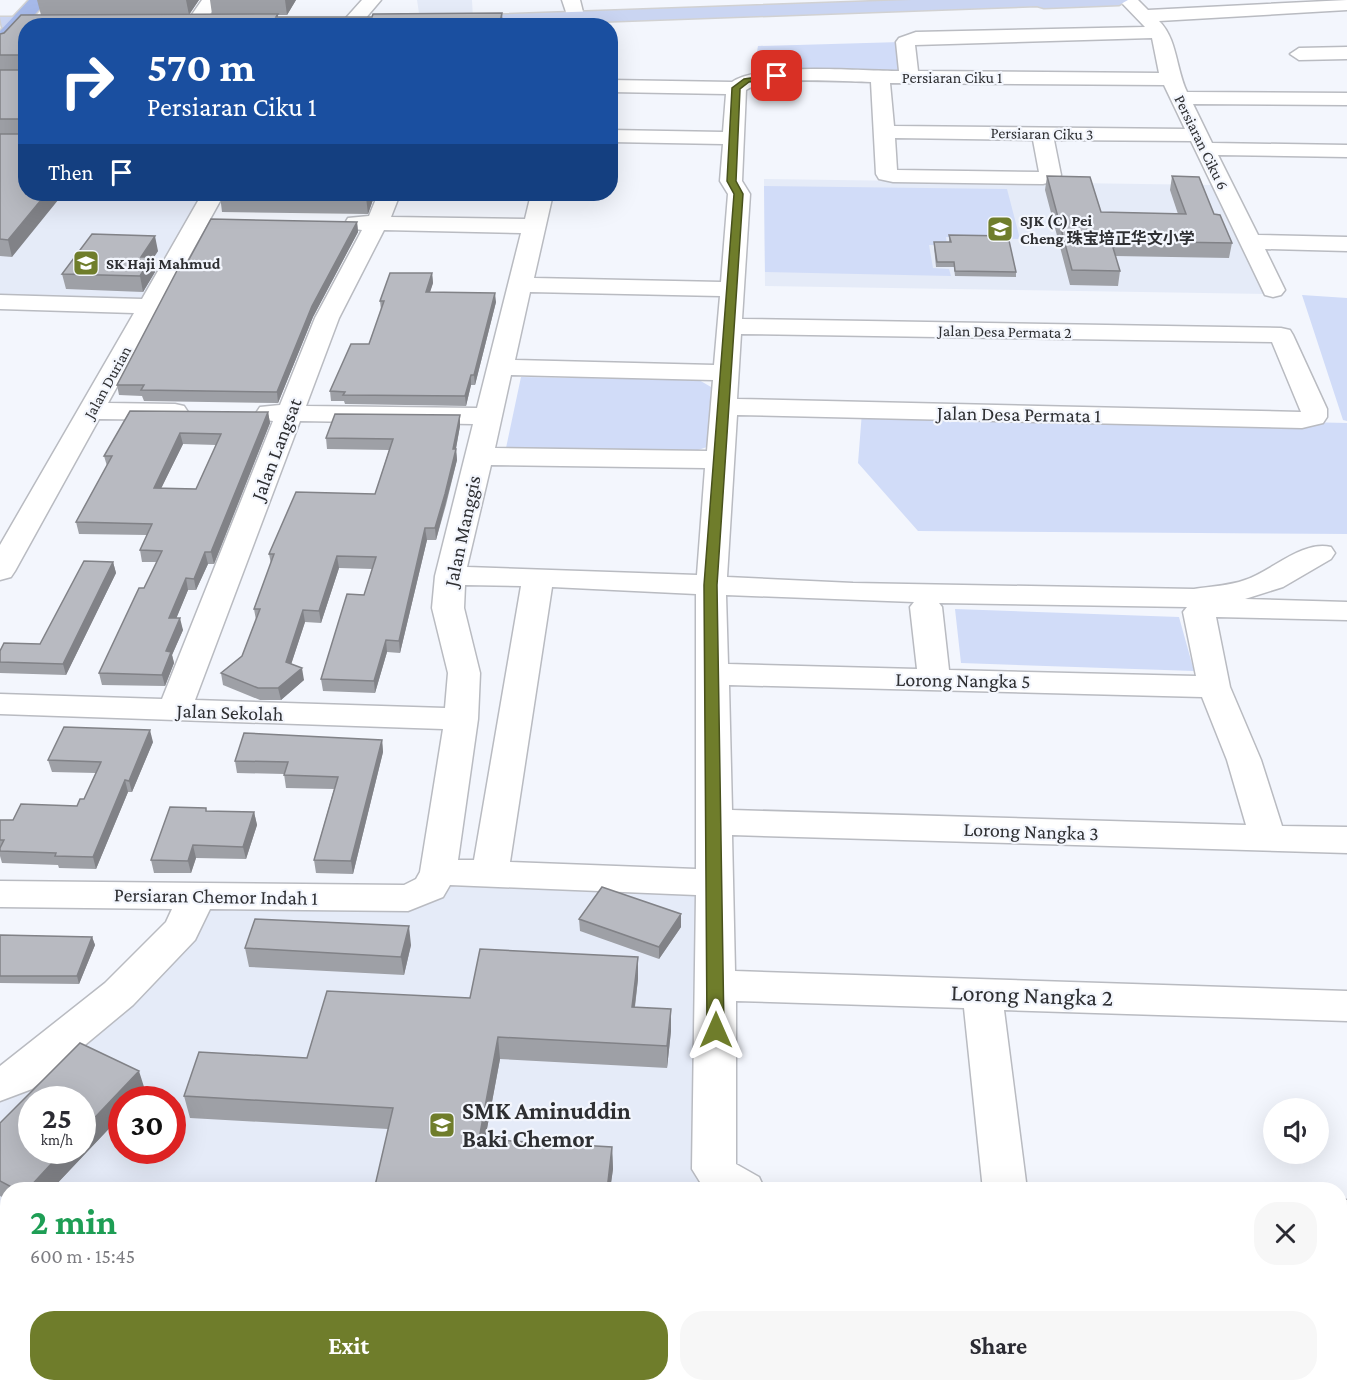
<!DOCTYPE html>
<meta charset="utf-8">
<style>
body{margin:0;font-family:"Crimson Pro","Noto Sans SC",serif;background:#f7f7f7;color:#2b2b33;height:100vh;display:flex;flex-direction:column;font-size:22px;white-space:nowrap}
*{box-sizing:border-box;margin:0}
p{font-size:20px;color:#7c7c81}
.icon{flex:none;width:33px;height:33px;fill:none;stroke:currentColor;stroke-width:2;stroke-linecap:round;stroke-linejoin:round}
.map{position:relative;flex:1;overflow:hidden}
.panel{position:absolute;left:0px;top:1182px;width:1347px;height:210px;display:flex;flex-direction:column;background:#fff;border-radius:24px 24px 0 0;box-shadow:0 6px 24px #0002}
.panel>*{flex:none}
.banner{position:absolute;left:18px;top:18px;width:600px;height:183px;border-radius:24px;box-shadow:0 6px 24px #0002;background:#1a4fa0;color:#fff;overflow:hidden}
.controls{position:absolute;left:1263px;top:1098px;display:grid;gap:12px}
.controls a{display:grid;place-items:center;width:66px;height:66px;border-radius:50%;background:#fff;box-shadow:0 6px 24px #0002;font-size:30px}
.speed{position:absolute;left:18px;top:1086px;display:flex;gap:12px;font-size:30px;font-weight:700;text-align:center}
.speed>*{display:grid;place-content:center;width:78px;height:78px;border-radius:50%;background:#fff;box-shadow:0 6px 24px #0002;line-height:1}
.speed small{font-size:15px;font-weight:400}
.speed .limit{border:9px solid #d22;background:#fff;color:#111}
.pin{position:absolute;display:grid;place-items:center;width:51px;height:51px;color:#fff;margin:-26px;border-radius:12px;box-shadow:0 3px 9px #0006}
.me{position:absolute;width:66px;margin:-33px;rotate:0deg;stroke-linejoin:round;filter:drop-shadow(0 0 4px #0008)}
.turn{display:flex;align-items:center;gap:21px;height:126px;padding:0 30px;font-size:27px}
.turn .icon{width:78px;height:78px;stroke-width:2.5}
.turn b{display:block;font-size:42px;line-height:51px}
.then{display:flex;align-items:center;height:57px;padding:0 30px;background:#0003;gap:12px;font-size:22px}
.round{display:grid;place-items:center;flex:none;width:63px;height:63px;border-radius:24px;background:#f7f7f7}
.headline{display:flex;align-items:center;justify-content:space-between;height:102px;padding:0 30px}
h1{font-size:36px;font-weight:700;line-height:45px;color:#1e9e55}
.button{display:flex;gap:12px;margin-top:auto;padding:12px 30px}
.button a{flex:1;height:69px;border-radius:24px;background:#6f7d2b;color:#fff;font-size:24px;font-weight:700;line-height:69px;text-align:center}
.button a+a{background:#f7f7f7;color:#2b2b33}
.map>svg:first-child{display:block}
</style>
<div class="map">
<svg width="1347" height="1392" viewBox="0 0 1347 1392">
<rect width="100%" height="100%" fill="#f3f6fd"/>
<path fill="#e5ebf8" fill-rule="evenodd" d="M417,0h55l1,19 -53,1z
M0,147l26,47h187l-69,116 -144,-4z
M764,179l451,6 52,109 -502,-8z
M438,874l276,9 -4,286 31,20 -733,1v194h1332v-159l7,1v166h-1347v-319l220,-180 188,7zM32,1100h50v50h-50zM122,1100h50v50h-50z"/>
<path fill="#d1dcf8" d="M901,42l-1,31 -147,1 5,-28z
M764,186l243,3 13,50 -74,-2 1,8h-18l4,23 16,1 2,7 -186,-4z
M1302,295l45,3v123l-4,-1z
M521,377l178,3 12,7 -4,60 -15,5 -186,-4z
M862,412l485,11v111l-429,-3 -60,-68z
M955,609l224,8 15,54 -233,-8z"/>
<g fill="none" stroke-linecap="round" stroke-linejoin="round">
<defs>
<path id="minor" d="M202,0h18l-18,26h-18z
M362,0h19l-22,26h-15l1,-7z
M562,0h18l5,20 -3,4h-12z
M1119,0h19l10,10 199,-10v10l-188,11c18,17 17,48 28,71l160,1v12l-154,-1 19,39 135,2v12l-129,-2 40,80 89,2v14l-82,-2 20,41 -4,5 -8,2 -8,-2 -74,-154 -137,-1 7,35 -3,5 -15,4 -150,-2 -14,-3 -3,-5 -5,-92c-28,0 -105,-7 -125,8l-4,91 8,13 -8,125 539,9 9,2 3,5 34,74v8l-4,6 -21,5 -565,-13 -10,162 126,6 341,6c17,-3 35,-3 51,-9 27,-9 57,-40 86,-33l4,6 -4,6 -48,28 -38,12 102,3v18l-131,-3 14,70 31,73 21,66 65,1v26l-615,-18 3,136 612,20v30l-343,-11 23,180h-44l-19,-182 -228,-7v163l23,13 6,13h-60l-13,-21 4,-274 -246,-10 -7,12 -35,14 -198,-2 -15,31 -62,65 -101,84 -32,12v-35l105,-83 61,-61 6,-13 -172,-2v-26l404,4 12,-6 4,-7 23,-143 -443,-15v-20l162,5 111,-278 -13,-2 -4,-6 4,-6 20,-2 35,-87 47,-88 -14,-2 -3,-5 3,-5 21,-2 9,-22h22l-9,23 134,2 6,-25h22l-19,84 187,4 7,-88 -8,-13 3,-37 -113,-2v-12l113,2 3,-38 -116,-2v-12l122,2c28,-20 129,-11 167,-11l-3,-29 3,-4 17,-6 229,-5zM1152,38l7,35 -241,-2 -3,-26zM890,83l274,2 21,44 -291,-3zM895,138l138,2 6,32 -142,-2zM384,230l137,3 -44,175 -171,-2 33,-88zM530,292l190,4 -6,69 -199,-5zM741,334l531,8 29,70 -564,-13zM511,375l202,5 -6,71 -212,-3zM300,421l173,3 -38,152 -3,32 16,65 -3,35 -250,-8zM491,465l214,3 -8,107 -230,-8zM465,585l56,1 -47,274h-16l20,-141 2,-46 -16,-65zM552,587l144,7v275l-186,-7zM726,595l188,7 -4,5 7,62 -189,-5zM939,603l248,4 -4,5 13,64 -247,-6 -7,-63zM729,685l473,12 25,63 19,65 -514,-15z
M1347,47v12l-48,1 -9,-6 9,-6z
M202,194h22l-116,209 67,1 9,2 4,6 -4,6 -9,2 -76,-1 -84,152 -4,6 -11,3v-35l134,-232 -134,-4v-14l142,4z
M1340,1200h7v38h-7z"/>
<path id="major" d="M912,0h216l-9,5 -75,3 -7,-2 -555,20h-29l-5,-5 9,-5z
M0,17h54l9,5 -2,4 -59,1z"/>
<path id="highway" d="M29,0h19l-42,46 -6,2v-17z"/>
</defs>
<use href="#minor" stroke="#b9bbc1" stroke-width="3"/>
<use href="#major" stroke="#d1d1d2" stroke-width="3"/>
<use href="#highway" stroke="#d1d1d2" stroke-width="3"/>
<use href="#minor" fill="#fff" fill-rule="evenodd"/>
<use href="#major" fill="#cad5f2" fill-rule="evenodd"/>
<use href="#highway" fill="#a6b9e9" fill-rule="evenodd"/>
</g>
<path fill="#9ea0a6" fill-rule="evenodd" d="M37,0h162l-10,14h23l-2,-14h86l-9,15h-9v2l221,9h-473v168l-14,63 -12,-1v-222l41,-19z
M1047,176l54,36 77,2 -8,-24 2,-14 42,38 18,29 -3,15 -114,-2 5,15 -2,15 -48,-1 -25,-95z
M375,194l-7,20 -146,-2 -2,-17z
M357,222l1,10 -45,85 -35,86 -134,-2 -2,-5 -23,-1 -2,-10 70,-122z
M949,235l67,37v5l-61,-1 -1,-9h-18l-2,-20v-5h15z
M158,251l-6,9 3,12 -12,20 -77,-3 -4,-15z
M432,273l1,10 -3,9 66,10 -21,83h-4l-5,21 -121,-2 -1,-3h-13l-1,-10 39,-47 12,-34 -1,-9z
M130,411l138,1 2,11 -56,141h-6l-12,26h-8l-12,28 7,12 -11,25 2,8 -9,23 -63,-1 -3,-12 45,-85 13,-26h-15l-2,-12 7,-15 -68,-1 -3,-12 31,-56 -3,-10zM183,444l33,1 -20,44 -35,-1z
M460,426l-4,23 1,11 -11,45 -10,35h-9l-27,113 -13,-1 -12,41 -52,-2 -2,-12 43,-84 8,-26 -33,-1 -18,55 -16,-1 -14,42 13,16 -23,20h-21l-37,-15 -2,-12 21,-17 14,-36 -2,-11 17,-45 -2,-10 106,-60 14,-44 -62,-1 -1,-11z
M113,562l3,11 -50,102 -66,-2v-22l40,-7z
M382,740l1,12 -30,122 -37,-1 -2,-13 20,-71 -48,-1 -2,-14 -47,-1 -2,-12z
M153,742l-21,50h-4l-32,77 -37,-1 -1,-3 -56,-2 -2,-7v-36h13l64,-14 7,-7 12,-26 -44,-1 -4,-12z
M207,811l47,1 3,13 -11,34 -50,-1 -5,15h-37l-3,-13z
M579,919l102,8 -22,32 -79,-28z
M0,935l92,2 3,8 -16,39 -79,-1z
M411,945l-7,30 -155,-8 -4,-19z
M638,957v22l-3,28 36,24 -4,37 -167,-9 -15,80 127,8 1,22 -3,21h-236l14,-61 -198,-11 -6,-22 123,-38 163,-60z
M145,1090l-94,100h-43v10l-8,-4v-73z
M1340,1278l7,1v91h-5l-2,-12z
M936,1384h208l1,8h-209z"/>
<path fill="#818287" d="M186,0h13l-10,15z
M285,0h11l-9,15z
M502,13l1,13h-4z
M46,194h17l-51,63 -4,-17z
M367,194h8l-7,20 -2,-17z
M357,222l1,10 -45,85 -35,86 -1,-11 35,-86z
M155,236l3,15 -6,9 3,12 -12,20 -3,-16 1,-19z
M432,273l1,10 -6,18 -1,-9z
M495,293l1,9 -21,83 -1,-10z
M471,375v10l-5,21 -1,-10z
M268,412l2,11 -56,141 -3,-12z
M460,415v11l-5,27 1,-4 1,11 -21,80 -1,-12z
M180,433l3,11 -27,55 -2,-11z
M425,528l2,12 -27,113 -1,-12z
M205,552l3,12 -12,26 -2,-11z
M337,556l2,12 -18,55 -2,-12z
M113,562l3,11 -50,102 -3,-11z
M186,578l2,12 -16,39 -3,-11z
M303,610l2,12 -17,52 -2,-12z
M180,618l3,12 -11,25 2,8 -9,23 -3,-11 4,-24z
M386,640l1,12 -12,41 -1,-12z
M302,668l2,12 -23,20 -3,-12z
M150,730l3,12 -21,50 -3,-11z
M382,740l1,12 -30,122 -2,-13z
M125,780l3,12 -32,77 -3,-12z
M254,812l3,13 -11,34 -3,-12z
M193,845l3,13 -5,15 -3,-12z
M681,914v13l-22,32v-12z
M409,926l2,19 -7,30 -3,-18z
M92,937l3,8 -16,39 -2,-8z
M638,957v22l-6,50v-22z
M671,1009v22l-4,37v-22z
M498,1037l2,22 -19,102 -2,-22z
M139,1071l6,19 -9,10h-14v15l-71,75h-24l37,-40h18v-19z
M612,1147l1,22 -3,21h-3z"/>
<path fill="#b8bac1" stroke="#818287" stroke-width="1.5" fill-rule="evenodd" d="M502,13l-3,13h-473v168h20l-38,46 -8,-1v-105h24v-15h-24v-49h24v-15h-24v-21l4,-1 17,-18 257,-1 -2,3h96l1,-3z
M1047,176l43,1 11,35 85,2 -14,-38 27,1 15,37 6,1 12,28 -121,-2 9,30 -48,-1z
M220,194h147l-1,3 -146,-2z
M211,219l146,3 -45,84 -35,86 -136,-2 3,-5h-27l64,-122h6z
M92,234l63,2 -14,21h11l-12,19 -78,-2z
M949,235l59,1 8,36 -61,-1 -1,-9h-17l-3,-20h17z
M390,273h42l-6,19 69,1 -21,82h-3l-6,21 -122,-1 2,-3 -15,-1 21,-47h18l15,-43h-4z
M130,411l138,1 -57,140h-6l-11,27 -8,-1 -17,40h11l-14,33 5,1 -9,23 -63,-2 40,-85h5l18,-37 -22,-1 12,-26 -76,-2 36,-66h-8zM180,433l41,1 -25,55 -42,-1z
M335,414l125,1 -7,34h3l-11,45 -10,34h-10l-26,113 -13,-1 -12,41 -53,-2 26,-85 17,1 12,-38 -39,-1 -18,55 -16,-1 -17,52 16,6 -24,20h-20l-37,-15 21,-17 18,-47h-6l20,-55h-5l27,-62 79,2 18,-55 -67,-1z
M84,561l29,1 -50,102 -63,-2v-11l4,-8 36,1z
M64,727l86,3 -21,51 -4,-1 -32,77 -38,-1 1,-3 -56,-2v-3l4,-8h-4v-20h13l8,-16 56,2 3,-7h4l17,-37 -53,-2z
M244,733l138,7 -31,121 -37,-1 24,-83 -54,-2 4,-13 -53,-1z
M170,807l36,1v3l48,1 -11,35 -50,-2 -5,16 -37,-1z
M602,887l79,27 -22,33 -80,-28z
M255,919l154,7 -8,31 -156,-9z
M0,935l92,2 -15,39h-77z
M480,949l158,8 -6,50 39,2 -4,37 -169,-9 -19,102 133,8 -5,43h-30l-60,-4 -1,4h-142l19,-82 -209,-12 15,-44 108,6 20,-67 143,7z
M80,1043l59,28 -57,60v-31h-50v50h32l-37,40h-10l-17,-9v-58z
M1340,1278l7,1v60l-7,-30z
M447,1384h319v8h-321z
M940,1384h204l1,8h-205z"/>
<path fill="#6f7d2b" stroke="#48511c" stroke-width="1.5" d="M777,74l2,4 -30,4 -9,7 -4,92 7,13 -26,391 7,445 -2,5h-12l-3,-5 -3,-445 30,-391 -7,-13 5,-93 12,-9z"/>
<defs>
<symbol id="school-square" viewBox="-11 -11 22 22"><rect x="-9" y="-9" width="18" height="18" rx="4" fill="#6f7d2b" stroke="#f3f6fd"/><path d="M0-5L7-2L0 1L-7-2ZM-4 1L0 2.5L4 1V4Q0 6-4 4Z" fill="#fff"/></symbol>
</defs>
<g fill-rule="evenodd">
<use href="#school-square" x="985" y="214" width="30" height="30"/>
<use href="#school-square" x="71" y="248" width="30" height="30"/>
<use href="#school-square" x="427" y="1110" width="30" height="30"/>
</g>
<g text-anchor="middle" stroke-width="4.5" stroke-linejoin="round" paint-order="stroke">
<g font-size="16" fill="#2e2f32" stroke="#f3f6fd">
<text x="952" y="83">Persiaran Ciku 1</text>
<text transform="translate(1042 133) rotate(1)" y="6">Persiaran Ciku 3</text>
<text transform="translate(1202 142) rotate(64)" y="6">Persiaran Ciku 6</text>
<text transform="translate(1005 331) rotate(1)" y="6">Jalan Desa Permata 2</text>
<text transform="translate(107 382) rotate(-61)" y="6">Jalan Durian</text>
</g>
<g font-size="16" font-weight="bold" fill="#2e2f32" stroke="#f3f6fd" text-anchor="start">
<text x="1020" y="226">SJK (C) Pei<tspan x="1020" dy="18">Cheng 珠宝培正华文小学</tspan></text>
<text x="106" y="269">SK Haji Mahmud</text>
</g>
<g font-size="20" fill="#2e2f32" stroke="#f3f6fd">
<text transform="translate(1019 414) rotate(1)" y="7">Jalan Desa Permata 1</text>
<text transform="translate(276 449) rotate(-69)" y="7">Jalan Langsat</text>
<text transform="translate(462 531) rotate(-78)" y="7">Jalan Manggis</text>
<text transform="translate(963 680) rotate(1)" y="7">Lorong Nangka 5</text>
<text transform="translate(230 712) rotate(2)" y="7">Jalan Sekolah</text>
<text transform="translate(1031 831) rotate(2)" y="7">Lorong Nangka 3</text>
<text transform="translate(216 896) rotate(1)" y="7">Persiaran Chemor Indah 1</text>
</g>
<g font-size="24" fill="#2e2f32" stroke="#f3f6fd">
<text transform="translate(1032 995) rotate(2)" y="8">Lorong Nangka 2</text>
</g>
<g font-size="24" font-weight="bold" fill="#2e2f32" stroke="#f3f6fd" text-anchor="start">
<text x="462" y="1119">SMK Aminuddin<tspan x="462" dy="28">Baki Chemor</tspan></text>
</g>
</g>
</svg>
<div class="controls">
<a><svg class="icon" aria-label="sound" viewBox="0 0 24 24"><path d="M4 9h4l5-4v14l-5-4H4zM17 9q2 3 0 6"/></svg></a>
</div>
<div class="speed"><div>25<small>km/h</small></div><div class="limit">30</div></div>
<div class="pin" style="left:777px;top:76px;background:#d93025"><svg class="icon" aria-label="arrive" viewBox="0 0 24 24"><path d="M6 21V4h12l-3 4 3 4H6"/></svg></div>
<svg class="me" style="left:716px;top:1030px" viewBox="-20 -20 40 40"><path d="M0-17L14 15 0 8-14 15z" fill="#6f7d2b" stroke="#fff" stroke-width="4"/></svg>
<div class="banner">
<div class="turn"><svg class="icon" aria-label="right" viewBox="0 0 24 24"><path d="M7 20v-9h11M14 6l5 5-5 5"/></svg><div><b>570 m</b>Persiaran Ciku 1</div></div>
<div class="then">Then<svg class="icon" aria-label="arrive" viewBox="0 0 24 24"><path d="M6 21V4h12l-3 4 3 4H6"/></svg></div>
</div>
<section class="panel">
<div class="headline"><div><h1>2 min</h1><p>600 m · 15:45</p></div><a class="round"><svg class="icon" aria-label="close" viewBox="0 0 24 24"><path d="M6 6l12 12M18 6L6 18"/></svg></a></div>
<div class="button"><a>Exit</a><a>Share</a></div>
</section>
</div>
